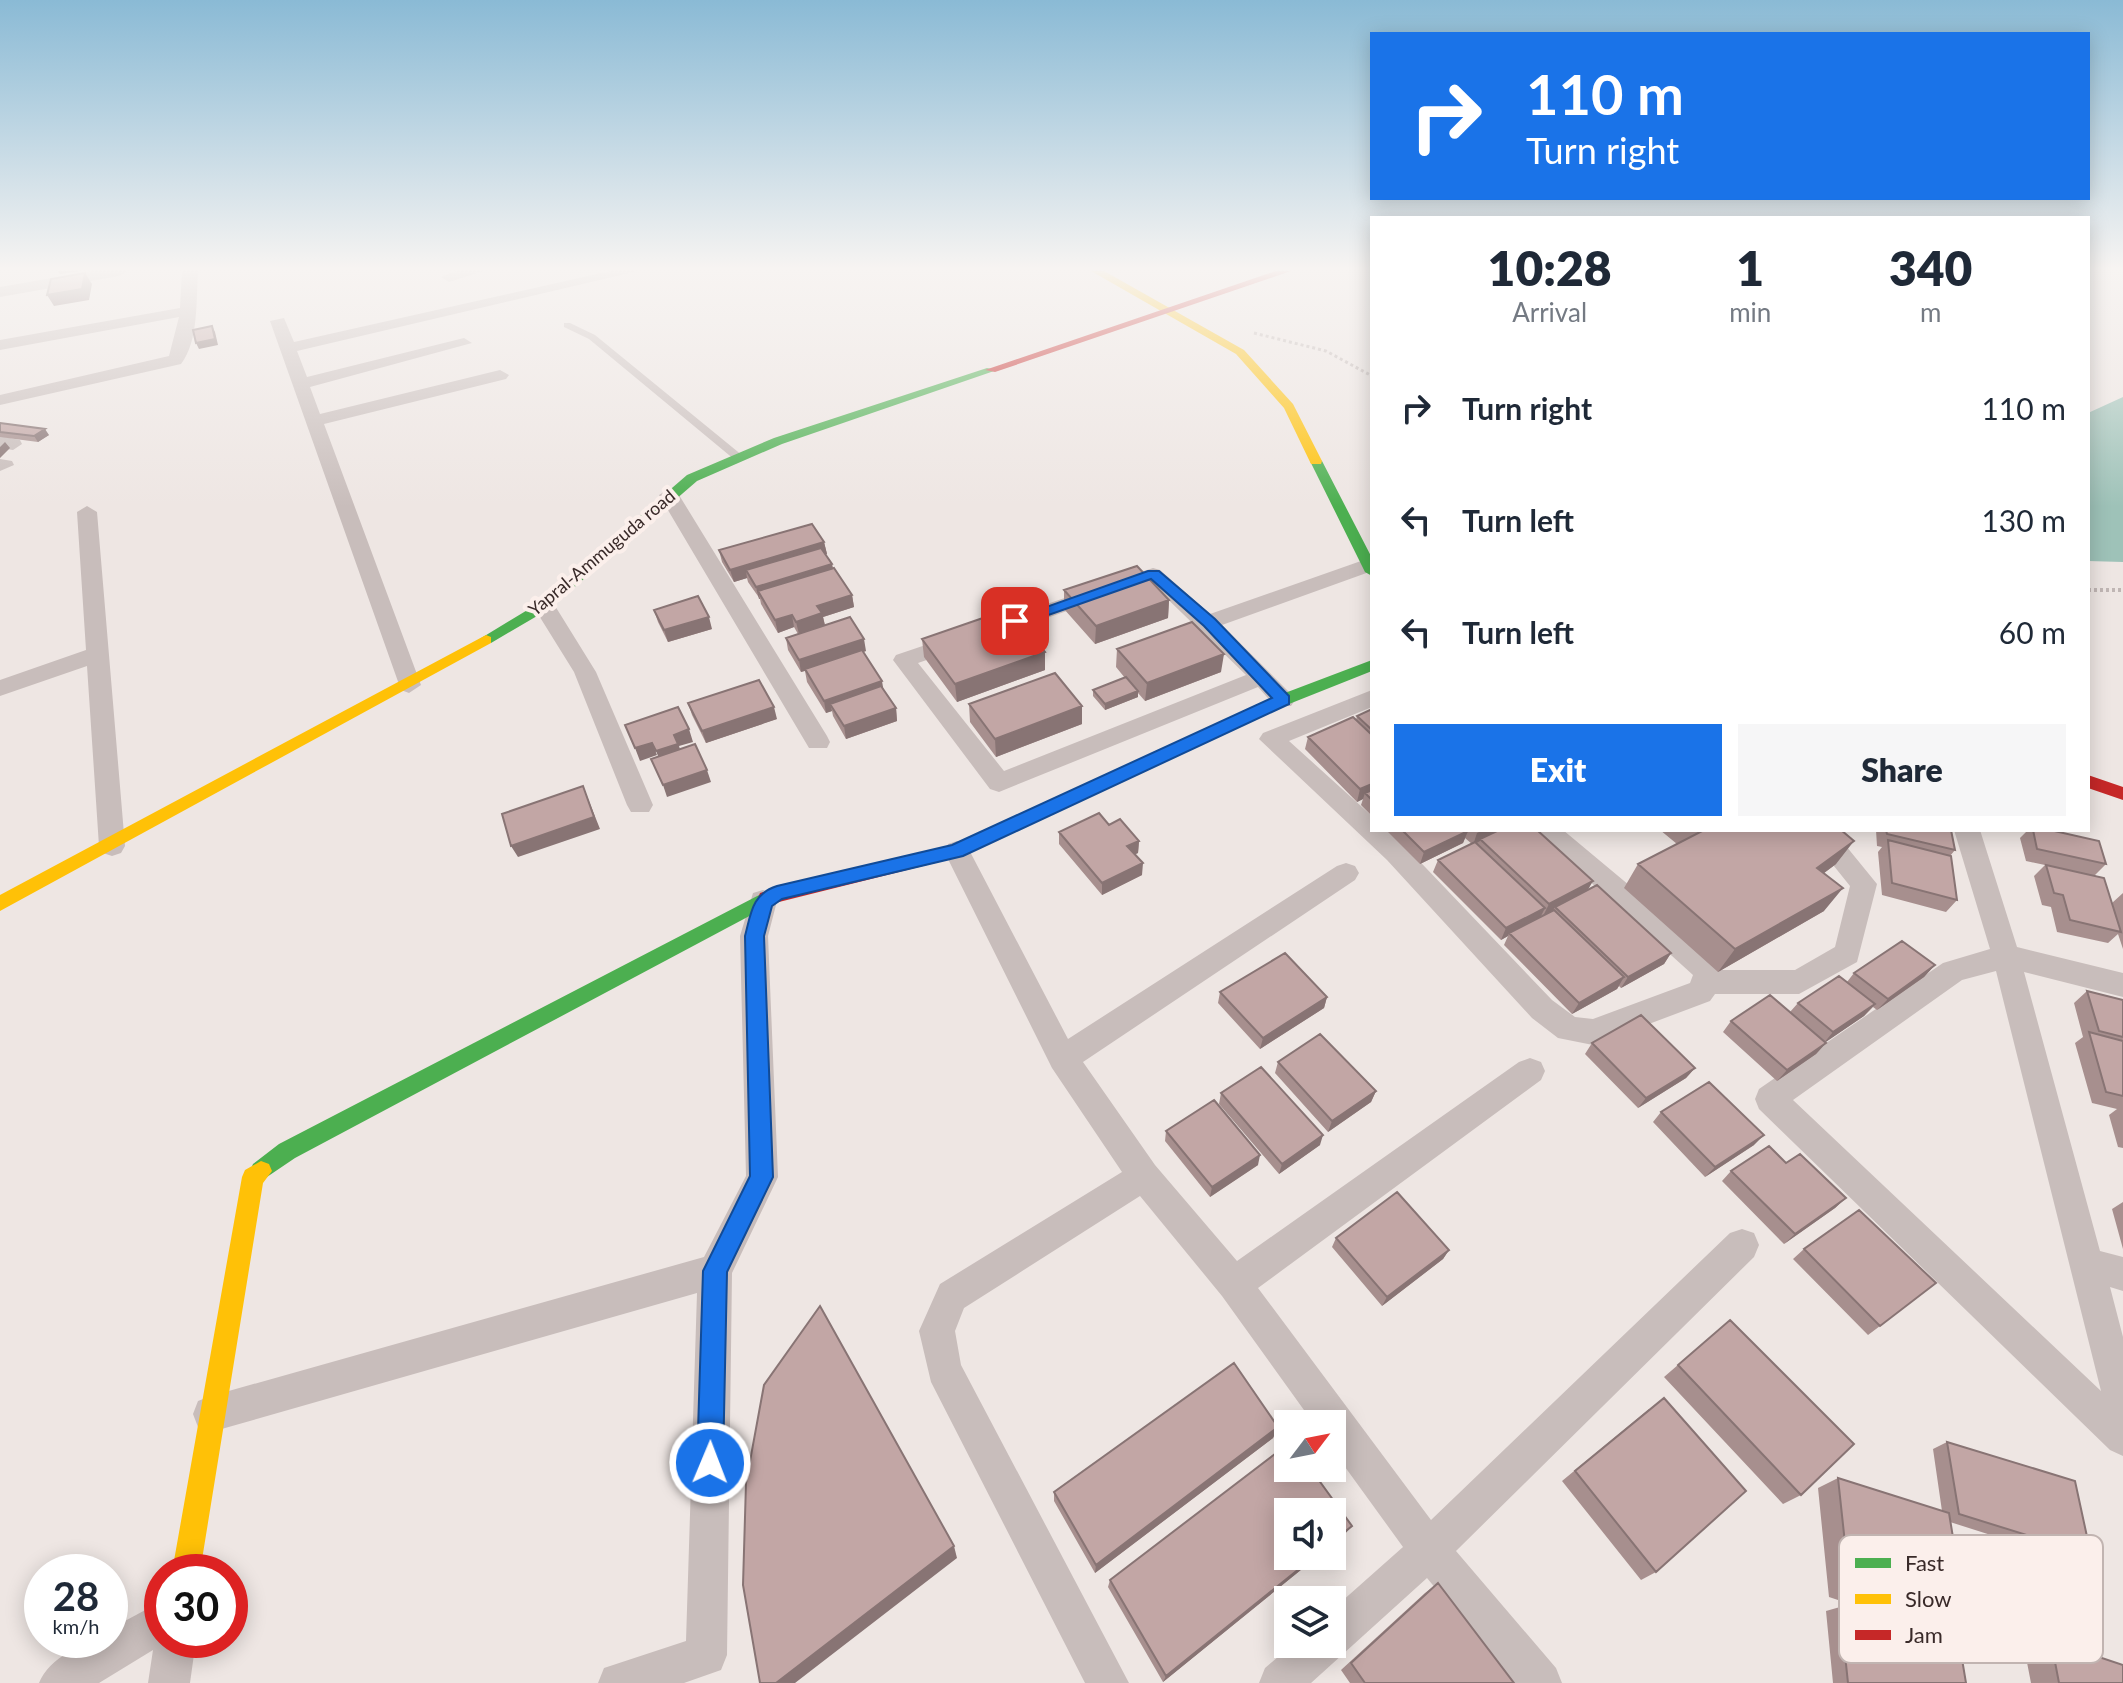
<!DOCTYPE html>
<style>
body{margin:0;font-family:Lato,sans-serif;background:#f6f6f7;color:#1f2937;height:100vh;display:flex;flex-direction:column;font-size:30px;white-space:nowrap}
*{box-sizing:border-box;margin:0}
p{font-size:26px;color:#747a83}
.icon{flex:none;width:44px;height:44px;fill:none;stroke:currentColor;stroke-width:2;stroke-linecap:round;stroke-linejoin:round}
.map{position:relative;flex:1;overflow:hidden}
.side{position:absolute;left:1370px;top:216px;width:720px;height:616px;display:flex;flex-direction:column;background:#fff;border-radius:0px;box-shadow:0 4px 20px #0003}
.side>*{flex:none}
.top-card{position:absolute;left:1370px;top:32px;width:720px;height:168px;border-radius:0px;box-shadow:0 4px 20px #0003;background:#1a73e8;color:#fff;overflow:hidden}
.needle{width:52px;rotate:58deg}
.buttons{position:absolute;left:1274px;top:1410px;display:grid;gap:16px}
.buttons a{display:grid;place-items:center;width:72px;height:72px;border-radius:0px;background:#fff;box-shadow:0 4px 20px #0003;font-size:40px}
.speed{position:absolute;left:24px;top:1554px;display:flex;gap:16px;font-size:40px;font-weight:700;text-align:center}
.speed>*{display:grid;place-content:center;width:104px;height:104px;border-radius:50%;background:#fff;box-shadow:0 4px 20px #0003;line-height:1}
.speed small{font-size:20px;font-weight:400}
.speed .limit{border:12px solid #d22;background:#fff;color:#111}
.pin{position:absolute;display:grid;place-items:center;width:68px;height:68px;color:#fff;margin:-34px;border-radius:16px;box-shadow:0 4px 12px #0006}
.me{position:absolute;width:88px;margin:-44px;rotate:1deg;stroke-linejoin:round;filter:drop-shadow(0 0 6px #0008)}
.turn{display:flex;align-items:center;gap:28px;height:168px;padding:0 24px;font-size:36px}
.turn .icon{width:104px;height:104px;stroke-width:2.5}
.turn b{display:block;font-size:56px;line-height:68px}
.eta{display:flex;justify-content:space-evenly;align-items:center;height:136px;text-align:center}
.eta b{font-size:48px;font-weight:800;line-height:56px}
.primary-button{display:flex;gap:16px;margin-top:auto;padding:16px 24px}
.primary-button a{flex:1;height:92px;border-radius:0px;background:#1a73e8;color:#fff;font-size:32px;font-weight:800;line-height:92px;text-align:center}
.primary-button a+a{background:#f6f6f7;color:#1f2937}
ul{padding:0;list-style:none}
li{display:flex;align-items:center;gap:24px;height:112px;padding:0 24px}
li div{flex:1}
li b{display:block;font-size:30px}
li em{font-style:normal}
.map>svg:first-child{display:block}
</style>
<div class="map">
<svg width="2123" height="1683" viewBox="0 0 2123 1683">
<rect width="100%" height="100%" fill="#eee6e3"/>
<path fill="#9ec2b8" d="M2123,397v165l-35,-1v-148z"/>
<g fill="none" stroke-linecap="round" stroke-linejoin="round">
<path stroke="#c0b6b4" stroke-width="3" stroke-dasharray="3 3" stroke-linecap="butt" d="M1254,333l72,18 46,25"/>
<path stroke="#c0b6b4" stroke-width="4" stroke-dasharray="3 3" stroke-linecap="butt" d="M2088,590h35"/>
<path fill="#c8bdbb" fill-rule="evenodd" d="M564,323h6l25,12 148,121v4h-8l-146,-121 -25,-12z"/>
<path fill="#c8bdbb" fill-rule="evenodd" d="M93,271h34l-8,5 -119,21v-10z
M182,271h16c-2,28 1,70 -17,93l-181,41v-10l169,-39 10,-39 -179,33v-10l180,-32z
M456,271h28l-35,11 -8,-5z
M610,271h28l-341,80 10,26 157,-39 8,5 -162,44 10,27 180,-44 9,5 -3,4 -182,45 97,261 -12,8 -8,-3 -131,-369 14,-3 10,24z
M0,436l20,4 2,4 -9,6 -13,-2z
M0,459l12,2 2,4 -14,6z
M669,489l10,6 148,241 3,6 -3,6h-18l-150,-253z
M87,506l10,6 28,334 -4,7 -9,3 -9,-3 -4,-7 -12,-180 -87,30v-16l86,-30 -9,-138z
M1372,560v11l-150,54 69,69 4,6 -4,6h-16l-17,-19 -259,105 -9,-3 -97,-129 3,-5 257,-87 7,2 50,44 151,-53zM1150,582l96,93 -242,96 -86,-108z
M544,599l8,2 44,71 57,133 -4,7h-18l-4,-7 -53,-133 -41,-66z
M1372,690v17l-83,34 83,75v14h16l17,16 147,154 23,17 18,2 97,-36 3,-8 -160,-145h30l145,121 12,19h75l40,-23 15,-61 -45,-56h28l44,54 -20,78 -58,32h-84l-5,7 -117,44 -35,-7 -26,-20 -145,-158 -128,-121 4,-6z
M1954,830h26l37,117 106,26v24l-99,-25 76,279 23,6v34l-13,-4 13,50v119l-13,-6 -351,-341 -4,-10 4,-10 184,-126 47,-14zM1996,971l105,420 -308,-291 169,-120z
M957,841l9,3 102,195 269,-173 9,-3 9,3 4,7 -4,7 -272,182 72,103 82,96 282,-199 11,-4 11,4 4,9 -4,9 -283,208 173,232 299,-287 12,-4 12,4 5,12 -5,12 -298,294 100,117 6,15h-48l-87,-105 -116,105h-52l6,-15 28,-24h39v-34l71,-63 -71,-98v-25h-18l-92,-128 -82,-100 -176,112 -9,23 6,34 168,318h-44l-154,-301 -12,-51 21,-47 182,-112 -70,-104 -108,-217 4,-7z
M763,890l10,3 4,8 -9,35 10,241 -46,96 -5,382 -6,15 -37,13h-86l6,-15 82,-27 11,-348 -486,139 -13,-5 -5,-13 5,-13 13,-5 493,-139 42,-81 -6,-240 13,-43z
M162,1601v39h34l-6,43h-42l5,-33 -54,33h-60c10,-25 45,-43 71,-43v-11z"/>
<path fill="#4caf50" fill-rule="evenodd" d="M987,368l10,2 -215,74 -85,37 -148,128 -58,34h-10l-3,-3 61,-37 148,-128 87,-37z
M1316,457l6,4 50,97v18l-7,-4 -55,-111z
M1372,660v11l-83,33 -168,78h-12l-3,-4 3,-4 168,-78z
M767,891l7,2 2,5 -2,5 -479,255 -34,23 -8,-3 -3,-7 3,-7 26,-20z"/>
<path fill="#ffc107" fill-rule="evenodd" d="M1091,271h13l140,79 49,54 29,57 -1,3h-10l-27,-56 -48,-54z
M486,635l5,2v6l-491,268v-16z
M261,1161l8,3 3,7 -9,12 -63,389h-28l70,-395 3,-7z"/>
<path fill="#c62828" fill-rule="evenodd" d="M1276,271h15l-296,101 -10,-2z
M1115,772l6,2 3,4 -3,4 -158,74 -196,49 -7,-2 -2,-5 2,-5 7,-2 186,-46z
M2088,775l35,12v13l-35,-12z"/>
</g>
<path fill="#a78f8e" d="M0,423l49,12 -11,7 -38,-5z
M824,542l3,12 -2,1 7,9 1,5 19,26 2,12 -31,10 2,8 41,26 -3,1 20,38 13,18 1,13 -51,18 -13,-23 -1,-5 -6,2 -19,-31 -2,-11 -4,1 -13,-22 -2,-12 12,-4 -4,-7 -16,6 -17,-29 -1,-5 -12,-17 -1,-4 -13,4 -12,-20 -3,-12z
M1064,590l105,10 -1,18 -73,26 -31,-35z
M654,610l58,19 -44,13 -10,-20z
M922,639l123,13v18l-88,32 -33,-45z
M1117,649l104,23 -76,29 -7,-8v4l-33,13 -12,-14v-6l32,-12 -9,-11z
M688,703l89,16 -71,24 -14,-28z
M969,704l113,20 -86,33 -26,-35z
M1372,709v107l-11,-11 2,-6 -6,3 -52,-53 3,-12 48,-17 1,-4z
M1109,825l30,16 -1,12 -3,1 7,21 -40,20 -43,-51v-12z
M1386,830h151l51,60 83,63 -7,11 -43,24 -2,-2 -2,3 -45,25 -68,-69 4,-9 -7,4 -68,-68 5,-12 34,-16 -7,-6 -2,5 -43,21z
M1660,830h181l-5,34 -12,9v38l-106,61 -94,-84 14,-24 39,-20z
M1876,830h75l4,20 -5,6 7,44 -11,12 -64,-17 -4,-43 4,-5 -5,-1z
M2028,830h22l56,34 -11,11 17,28 11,-10v56l-5,-15 -10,9 -51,-11 -6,-25 -9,-2 -8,-29 11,-11 -19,-4 -6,-23z
M1935,965l-11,12 -47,33 -4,-3 -9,9 -39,26 1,1 -10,11 -39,27 -54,-49 8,-11 59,-9 8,-9 49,-21 7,-9z
M2087,991l36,9v148l-5,-1 -9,-32 8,-6 -25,-6 -17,-60 8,-6 -9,-34z
M1220,992l107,5 -3,11 -64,41 -42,-46z
M1592,1043l103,25 -9,10 -48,30 -53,-54z
M1278,1062l98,29 -5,11 -43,30 -53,-59z
M1221,1093l99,52 -41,29 -60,-70z
M1661,1112l93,33 -49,32 -52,-55z
M1166,1131l92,34 -48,32 -45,-56z
M1786,1163l60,35 -11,10 -51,36 -62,-63 9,-10z
M2123,1202v47l-11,-40z
M1336,1238l113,12 -6,9 -61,47 -50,-59z
M1804,1249l76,77 -12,9 -75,-76z
M1730,1320l71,175 -18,9 -119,-127z
M1649,1409l7,163 -15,8 -79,-99z
M1278,1427l-5,11 -178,135 -41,-72v-9z
M1947,1442l144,113 -18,6 -123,-39 18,107 -25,6 -114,-38 -11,-109 20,-10 104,33 -9,-62z
M1344,1535l-56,21h30l-155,126 -55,-95 2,-7z
M1438,1583l76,100h-164l-9,-13 84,-77z
M1840,1607l126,76h-133l-7,-72z
M2051,1641l72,42h-92l-7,-36z"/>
<path fill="#887474" d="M58,271h21l-19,3z
M85,273l7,11 -3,16 -35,6 -7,-11z
M212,326l3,6 3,13 -19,4 -3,-6z
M45,429l4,6 -11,7 -4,-6z
M5,442l5,6 -10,10v-11z
M824,542l3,12 -77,23 -4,-7 1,8 -13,4 -4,-12z
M832,564l2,12 -76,15 2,8h-1l-3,-12z
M852,595l2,12 -31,10 2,9 -26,8 -3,-12 21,-16z
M1169,600l-1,18 -73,26 1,-18z
M792,615l2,12 -16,6 -3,-13z
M709,617l3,12 -44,13 -4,-12z
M864,639l2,12 -65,21 -2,-12z
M1045,652v18l-88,32 -2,-18z
M1224,654l-3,18 -76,29 2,-18z
M882,681l2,12 -54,11 2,7 -6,2 -2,-12z
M1138,691v6l-33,13v-6z
M1082,706v18l-86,33 -1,-18z
M774,707l3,12 -71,24 -4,-12z
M896,708l1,13 -51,18 -2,-13z
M689,729l4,13 -14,4 3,10 -21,7 -5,-12 18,-16z
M652,743l5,12 -17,6 -5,-13z
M707,770l4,12 -44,15 -4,-12z
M1372,784v11l-7,-2 -2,6 -6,3 3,-13z
M583,786l17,43 -82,28 -7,-11z
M1483,830h19l-22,9v2l-7,4 4,-12z
M1468,831l-5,12 -43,21 4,-12z
M1139,841l-1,12 -11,5v-12z
M1854,841l-18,23 -36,27 17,-23z
M1143,863l-1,12 -40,20v-12z
M1593,881l-7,12 -31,14 -2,3 -10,6 6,-12z
M1843,888l-19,23 -106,61 17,-23z
M1545,908l-6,12 -30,13 -1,3 -7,4 5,-12z
M1671,953l-7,11 -43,24 7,-11z
M1935,965l-11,12 -47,33 11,-11z
M1624,977l-7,12 -45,25 7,-11z
M1327,997l-3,11 -64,41 3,-11z
M1875,1004l-11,12 -41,28 10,-12z
M1826,1043l-10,11 -39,27 10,-11z
M1695,1068l-9,10 -48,30 8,-10z
M1376,1091l-5,11 -43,30 4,-11z
M1323,1135l-3,10 -41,29 3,-10z
M1764,1135l-10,10 -49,32 10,-10z
M1260,1155l-2,10 -48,32 2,-10z
M1846,1198l-11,10 -51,36 11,-10z
M1449,1250l-6,9 -61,47 5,-9z
M1278,1427l-5,11 -178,135 1,-8z
M1352,1526l-8,9 -12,10v-3z
M954,1546l3,12 -162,125h-19z
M1315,1556h3l-155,126 3,-6z"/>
<path fill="#c2a6a5" stroke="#887474" stroke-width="2" d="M85,273l-3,16 -35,6 4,-16z
M212,326l3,13 -19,4 -3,-13z
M0,423l45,6 -11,7 -34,-4z
M812,524l12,18 -94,28 -11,-20z
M821,548l11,16 -76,23 -10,-17z
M1137,566l32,34 -73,26 -32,-36z
M834,568l18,27 -35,11 5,7 -26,9 -4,-7 -17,5 -17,-29z
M698,596l11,21 -45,13 -10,-20z
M1009,609l36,43 -90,32 -33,-45z
M850,617l14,22 -65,21 -13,-22z
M1192,622l32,32 -77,29 -30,-34z
M862,650l20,31 -58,20 -19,-32z
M1055,673l27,33 -87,33 -26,-35z
M1126,677l12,14 -33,13 -12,-14z
M759,680l15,27 -72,24 -14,-28z
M881,686l15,22 -52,18 -14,-22z
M678,707l11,22 -15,6 4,9 -22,7 -4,-8 -17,5 -10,-23z
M1372,709v21l-15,-14z
M1353,717l19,18v49l-12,5 -52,-52z
M695,744l12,26 -44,15 -12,-26z
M583,786l11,31 -83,29 -9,-32z
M1372,790v10l-7,-7z
M1099,813l10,12 11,-6 19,22 -12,5 16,17 -41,20 -43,-51z
M1402,830h65l1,1 -44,21z
M1499,830h38l56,51 -44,23 -69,-65z
M1704,830h137l13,11 -37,27 26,20 -108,61 -97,-85z
M1886,830h65l4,20 -68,-16z
M2033,830h17l49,11 7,23 -69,-15z
M1888,840l63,16 6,44 -65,-17z
M1475,842l70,66 -39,20 -68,-68z
M2046,865l58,13 17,54 -51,-12 -7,-25 -9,-2z
M1597,885l74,68 -43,24 -73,-70z
M1554,910l70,67 -45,26 -70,-70z
M1902,941l33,24 -47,34 -34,-26z
M1285,953l42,44 -64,41 -43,-46z
M1839,976l36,28 -42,28 -35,-29z
M2087,991l36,9v37l-24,-6z
M1770,995l56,48 -39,27 -56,-49z
M1641,1015l54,53 -49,30 -54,-55z
M2089,1032l34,9v55l-17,-4z
M1320,1034l56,57 -44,30 -54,-59z
M1261,1067l62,68 -41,29 -61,-71z
M1709,1082l55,53 -49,32 -54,-55z
M1214,1100l46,55 -48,32 -46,-56z
M1769,1146l17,17 14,-9 46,44 -51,36 -64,-63z
M1397,1192l52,58 -62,47 -51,-59z
M1859,1210l77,73 -56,43 -76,-77z
M820,1306l134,240 -178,137h-16l-17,-98 3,-102 18,-98z
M1730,1320l124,124 -53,51 -123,-130z
M1234,1363l44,64 -182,138 -42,-73z
M1664,1398l82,93 -90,81 -81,-101z
M1947,1442l128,39 16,74 -132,-41z
M1288,1444v24h22l42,58 -20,16v-30h-44v44h27l-149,120 -56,-96z
M1838,1478l111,35 19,116 -118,-39z
M1438,1583l76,100h-149l-14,-20z
M1840,1607l120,40 6,36h-118z
M2051,1641l72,24v18h-64z"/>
<linearGradient id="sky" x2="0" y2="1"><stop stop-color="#8abad5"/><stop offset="0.53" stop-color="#f7f4f2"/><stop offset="1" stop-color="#f7f4f2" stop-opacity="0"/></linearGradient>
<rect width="2123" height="507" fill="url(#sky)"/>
<path fill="#1a73e8" stroke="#114b97" stroke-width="2" d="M1148,571h11l56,48 74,77v8l-326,152 -181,43 -10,7 -8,30 9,241 -46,95 -4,191 -3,9 -10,4 -9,-4 -4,-9 6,-192 47,-95 -5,-240c6,-23 7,-42 32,-50l175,-41 320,-147 -68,-72 -53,-47 -131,46 -13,-4z"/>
<g text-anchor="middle" stroke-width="8" stroke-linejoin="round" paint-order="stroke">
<g font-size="18" fill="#392a29" stroke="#fbefeb">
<text transform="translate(602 553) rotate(-40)" y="6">Yapral-Ammuguda road</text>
</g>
</g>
<rect x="1839" y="1535" width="264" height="128" rx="12" fill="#fbefeb" stroke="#c1b4b1" stroke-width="2"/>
<rect x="1855" y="1558" width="36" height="10" fill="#4caf50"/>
<rect x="1855" y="1594" width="36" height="10" fill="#ffc107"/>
<rect x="1855" y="1630" width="36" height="10" fill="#c62828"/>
<g font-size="22" fill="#392a29">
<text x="1905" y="1571">Fast</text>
<text x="1905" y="1607">Slow</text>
<text x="1905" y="1643">Jam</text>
</g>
</svg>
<div class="buttons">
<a><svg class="needle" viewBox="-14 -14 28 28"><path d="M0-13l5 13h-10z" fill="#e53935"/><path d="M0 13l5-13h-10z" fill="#747a83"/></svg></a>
<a><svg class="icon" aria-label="sound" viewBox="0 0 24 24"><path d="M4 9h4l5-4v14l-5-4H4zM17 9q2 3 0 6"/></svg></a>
<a><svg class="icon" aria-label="layers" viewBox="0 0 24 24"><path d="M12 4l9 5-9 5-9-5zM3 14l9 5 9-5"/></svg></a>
</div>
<div class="speed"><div>28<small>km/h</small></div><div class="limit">30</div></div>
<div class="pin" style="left:1015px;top:621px;background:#d93025"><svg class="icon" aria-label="arrive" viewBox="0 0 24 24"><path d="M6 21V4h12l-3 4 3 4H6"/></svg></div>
<svg class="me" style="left:710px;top:1463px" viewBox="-20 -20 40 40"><circle r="17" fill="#1a73e8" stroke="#fff" stroke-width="3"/><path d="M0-11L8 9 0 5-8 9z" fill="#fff"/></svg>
<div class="top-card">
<div class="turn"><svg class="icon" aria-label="right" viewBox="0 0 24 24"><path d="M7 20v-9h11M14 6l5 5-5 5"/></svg><div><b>110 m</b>Turn right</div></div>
</div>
<section class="side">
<div class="eta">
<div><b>10:28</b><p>Arrival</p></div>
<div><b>1</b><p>min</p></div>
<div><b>340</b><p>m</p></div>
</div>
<ul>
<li><svg class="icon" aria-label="right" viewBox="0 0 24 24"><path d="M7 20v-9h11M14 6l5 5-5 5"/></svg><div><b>Turn right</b></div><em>110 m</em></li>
<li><svg class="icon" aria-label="left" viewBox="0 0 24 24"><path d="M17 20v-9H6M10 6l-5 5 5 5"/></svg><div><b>Turn left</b></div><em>130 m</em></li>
<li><svg class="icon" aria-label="left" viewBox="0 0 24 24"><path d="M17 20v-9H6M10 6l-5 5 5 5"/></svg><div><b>Turn left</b></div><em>60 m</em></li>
</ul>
<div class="primary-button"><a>Exit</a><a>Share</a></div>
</section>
</div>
